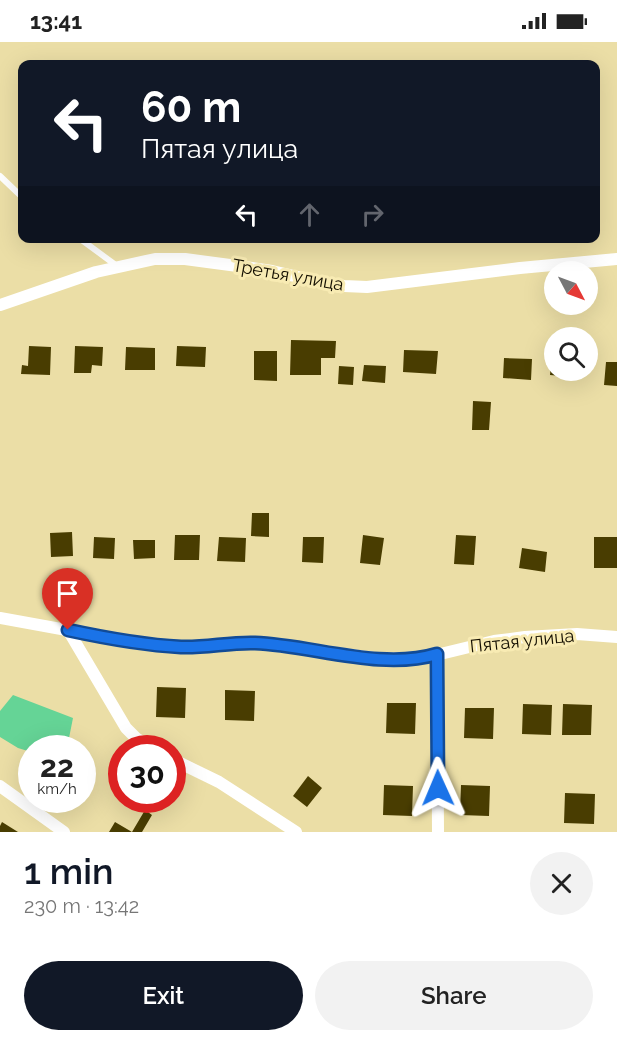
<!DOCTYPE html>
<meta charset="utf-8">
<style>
body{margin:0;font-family:Raleway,sans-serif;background:#f2f2f2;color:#222;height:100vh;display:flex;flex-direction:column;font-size:22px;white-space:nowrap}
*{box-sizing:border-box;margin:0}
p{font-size:20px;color:#767676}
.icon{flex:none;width:33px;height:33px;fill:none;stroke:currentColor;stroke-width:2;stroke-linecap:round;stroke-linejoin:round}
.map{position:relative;height:790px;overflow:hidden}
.sheet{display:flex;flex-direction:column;background:#fff;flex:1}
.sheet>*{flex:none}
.guide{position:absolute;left:18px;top:18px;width:582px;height:183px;border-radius:12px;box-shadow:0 6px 24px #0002;background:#111827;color:#fff;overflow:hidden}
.needle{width:39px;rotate:131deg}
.tools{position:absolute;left:544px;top:219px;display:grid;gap:12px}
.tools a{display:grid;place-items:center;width:54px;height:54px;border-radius:50%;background:#fff;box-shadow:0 6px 24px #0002;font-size:30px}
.speed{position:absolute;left:18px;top:693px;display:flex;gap:12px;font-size:30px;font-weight:700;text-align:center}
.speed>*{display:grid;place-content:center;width:78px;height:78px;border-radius:50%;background:#fff;box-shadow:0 6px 24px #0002;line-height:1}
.speed small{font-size:15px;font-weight:400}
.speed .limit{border:9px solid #d22;background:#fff;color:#111}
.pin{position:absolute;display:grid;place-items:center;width:51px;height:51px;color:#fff;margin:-62px -26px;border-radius:50% 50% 50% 0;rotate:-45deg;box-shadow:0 0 6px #0007}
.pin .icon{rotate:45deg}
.me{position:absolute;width:66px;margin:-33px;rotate:359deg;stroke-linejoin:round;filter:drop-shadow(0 0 4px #0008)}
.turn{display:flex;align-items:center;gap:21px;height:126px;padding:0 24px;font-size:27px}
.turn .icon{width:78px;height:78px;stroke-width:2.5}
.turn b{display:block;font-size:42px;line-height:51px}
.lanes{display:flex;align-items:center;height:57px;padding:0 24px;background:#0003;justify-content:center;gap:30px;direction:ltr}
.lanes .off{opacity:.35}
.round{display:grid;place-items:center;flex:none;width:63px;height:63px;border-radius:32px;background:#f2f2f2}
.summary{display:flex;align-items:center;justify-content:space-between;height:102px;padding:0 24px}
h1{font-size:36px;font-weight:600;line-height:45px;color:#111827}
.primary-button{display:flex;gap:12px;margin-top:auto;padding:12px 24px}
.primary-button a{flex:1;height:69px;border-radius:36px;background:#111827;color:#fff;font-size:24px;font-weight:600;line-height:69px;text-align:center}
.primary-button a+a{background:#f2f2f2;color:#222}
.status{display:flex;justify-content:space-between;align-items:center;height:42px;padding:0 30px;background:#fff;direction:ltr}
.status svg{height:16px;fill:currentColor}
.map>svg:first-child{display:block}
</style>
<div class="status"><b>13:41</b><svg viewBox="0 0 49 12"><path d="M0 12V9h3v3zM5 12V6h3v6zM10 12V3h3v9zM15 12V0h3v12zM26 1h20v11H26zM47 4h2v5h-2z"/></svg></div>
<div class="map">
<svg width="617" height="790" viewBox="0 0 617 790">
<rect width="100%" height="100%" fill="#ebdea6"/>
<path fill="#65d496" d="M13,653l60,23 -6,30h-35l-1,4 -13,-4 -18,-11v-26z"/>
<path fill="#493d01" d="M291,298l45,1 -1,17h-14v17h-31z
M29,304l22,1 -1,28 -29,-1 1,-9 6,1z
M75,304l28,1 -1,19 -10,-1 -1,8h-17z
M177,304l29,1 -1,20 -29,-1z
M126,305l29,1v22h-30z
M404,308l34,1 -2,23 -33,-2z
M254,309h23v30l-23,-1z
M552,313l3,1v14h19l-1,7 -23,-2z
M504,316l28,1 -1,21 -28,-2z
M606,320h11v24l-13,-1z
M364,323l22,1 -1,17 -23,-2z
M339,324l15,1 -1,18 -15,-1z
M473,359l18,1 -2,28h-17z
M252,471h17v24l-18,-1z
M72,490l1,24 -22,1 -1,-24z
M175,493h25l-1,25h-25z
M363,493l21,3 -4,27 -20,-2z
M456,493l20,1 -2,29 -20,-1z
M94,495l21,1 -1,21 -21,-1z
M219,495l27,1 -1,24 -28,-1z
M303,495h21l-1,26 -21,-1z
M594,495h23v31h-23z
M133,498h22v18l-21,1z
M522,506l25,4 -2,20 -26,-4z
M157,645l29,1 -1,30 -29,-1z
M225,648l30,1 -1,30 -29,-1z
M387,661h29l-1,31 -29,-1z
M523,662l29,1 -1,30 -29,-1z
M563,662l29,1 -1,30h-29z
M465,666h29l-1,31 -29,-1z
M308,734l14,12 -15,19 -14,-11z
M384,743l29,1 -1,30 -29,-1z
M461,743l29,1 -1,30 -29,-1z
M565,751l30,1 -1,30 -30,-1z
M145,768l7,5 -10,17h-33l6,-10 17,10z
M2,780l16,10h-18v-6z"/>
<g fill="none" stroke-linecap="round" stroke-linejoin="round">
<path stroke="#fff" stroke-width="6" d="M0,134l22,21
M79,196l38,28"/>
<path stroke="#fff" stroke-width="12" d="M0,263l96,-33 59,-13h30l60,8 27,4 52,12 20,3 23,1 153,-19 97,-9
M0,576l116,21 35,5 32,3 72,-4 127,16 46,-2 66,-16 31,-4 52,-3 40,3
M68,588l58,98 10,10 16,10
M437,613l1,177
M172,717l47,23 77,50
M0,744l64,46"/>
</g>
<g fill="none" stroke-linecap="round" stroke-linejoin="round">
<defs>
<path id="route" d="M68,588c37,8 75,15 113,17 25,1 49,-5 74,-4 57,2 126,28 182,11l1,134"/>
</defs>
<use href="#route" stroke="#114b97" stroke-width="15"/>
<use href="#route" stroke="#1a73e8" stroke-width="10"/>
</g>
<g text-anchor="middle" stroke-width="6" stroke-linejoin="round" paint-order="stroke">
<g font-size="18" fill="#140f00" stroke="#f8ebb3">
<text transform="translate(288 233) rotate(10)" y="6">Третья улица</text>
<text transform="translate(522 599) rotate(-6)" y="6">Пятая улица</text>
</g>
</g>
</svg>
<div class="tools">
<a><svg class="needle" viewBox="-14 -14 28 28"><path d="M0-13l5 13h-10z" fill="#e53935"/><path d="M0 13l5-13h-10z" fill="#767676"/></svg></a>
<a><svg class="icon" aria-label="search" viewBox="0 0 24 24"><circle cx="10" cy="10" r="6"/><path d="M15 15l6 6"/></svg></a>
</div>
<div class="speed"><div>22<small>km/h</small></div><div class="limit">30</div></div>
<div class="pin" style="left:68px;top:588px;background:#d93025"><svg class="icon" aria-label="arrive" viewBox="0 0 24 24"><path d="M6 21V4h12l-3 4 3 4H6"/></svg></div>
<svg class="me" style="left:438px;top:746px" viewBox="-20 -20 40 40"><path d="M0-17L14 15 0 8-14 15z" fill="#1a73e8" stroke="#fff" stroke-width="4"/></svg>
<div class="guide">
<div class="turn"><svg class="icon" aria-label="left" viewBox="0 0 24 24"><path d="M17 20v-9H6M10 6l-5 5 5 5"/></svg><div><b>60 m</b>Пятая улица</div></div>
<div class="lanes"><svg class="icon" aria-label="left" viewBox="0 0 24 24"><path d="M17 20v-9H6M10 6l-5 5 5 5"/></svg><svg class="icon off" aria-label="ahead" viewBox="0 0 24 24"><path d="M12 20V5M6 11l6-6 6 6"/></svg><svg class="icon off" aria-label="right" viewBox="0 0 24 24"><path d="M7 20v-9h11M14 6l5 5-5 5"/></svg></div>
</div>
</div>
<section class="sheet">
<div class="summary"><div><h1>1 min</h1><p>230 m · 13:42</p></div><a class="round"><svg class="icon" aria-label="close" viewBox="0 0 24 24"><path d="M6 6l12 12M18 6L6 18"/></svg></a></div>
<div class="primary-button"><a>Exit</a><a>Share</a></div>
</section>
